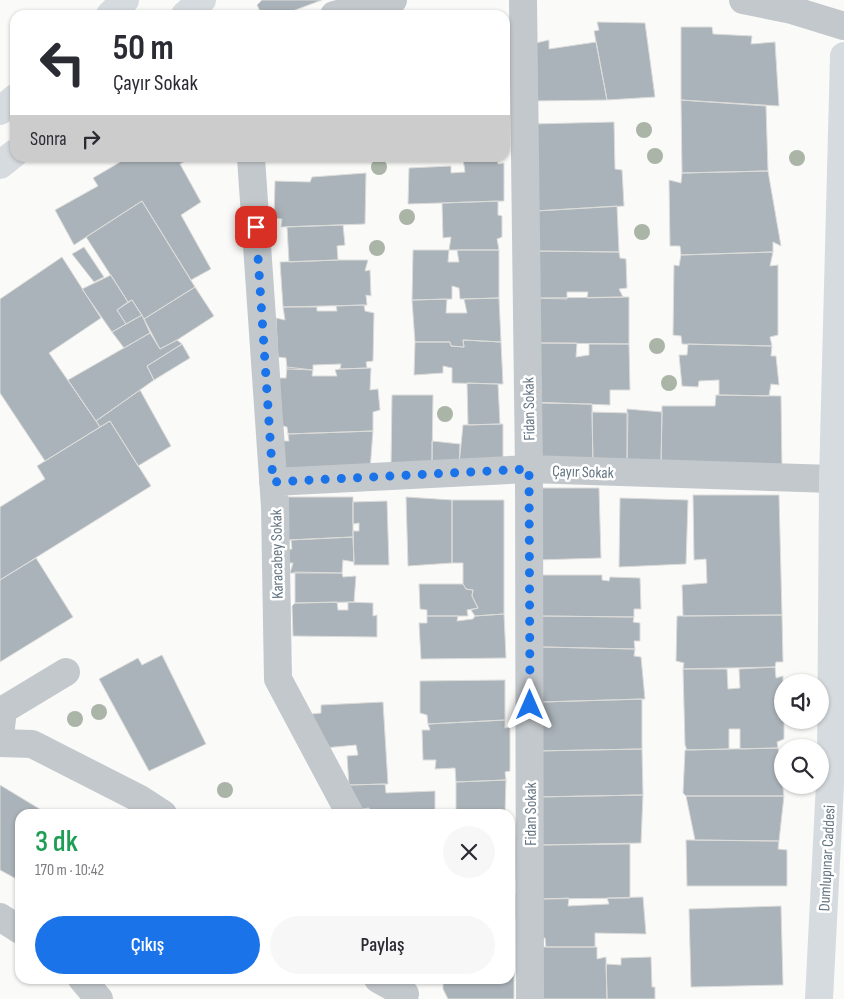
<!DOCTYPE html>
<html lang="tr">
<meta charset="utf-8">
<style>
body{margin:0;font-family:"Sofia Sans Condensed",sans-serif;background:#f7f7f7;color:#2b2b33;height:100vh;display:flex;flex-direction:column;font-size:19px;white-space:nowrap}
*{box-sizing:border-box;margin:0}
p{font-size:16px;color:#7c7c81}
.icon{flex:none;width:28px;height:28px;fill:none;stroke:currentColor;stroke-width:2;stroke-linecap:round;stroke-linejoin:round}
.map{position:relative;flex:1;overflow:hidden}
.drawer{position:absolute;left:15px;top:809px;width:500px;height:175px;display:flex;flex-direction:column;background:#fff;border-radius:15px;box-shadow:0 1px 4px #0004}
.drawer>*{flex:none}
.guide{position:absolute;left:10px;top:10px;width:500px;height:152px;border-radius:15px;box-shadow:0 1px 4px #0004;background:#fff;color:#2b2b33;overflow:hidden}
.fabs{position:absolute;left:774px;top:674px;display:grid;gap:10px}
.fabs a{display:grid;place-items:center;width:55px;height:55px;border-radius:50%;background:#fff;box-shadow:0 1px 4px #0004;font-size:25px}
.pin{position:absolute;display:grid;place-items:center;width:42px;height:42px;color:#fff;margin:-21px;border-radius:10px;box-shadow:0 2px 8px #0006}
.me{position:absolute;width:55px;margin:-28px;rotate:0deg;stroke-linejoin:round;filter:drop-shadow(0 0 4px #0008)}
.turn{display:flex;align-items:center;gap:18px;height:105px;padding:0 20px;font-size:22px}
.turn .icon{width:65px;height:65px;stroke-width:2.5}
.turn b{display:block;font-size:35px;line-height:42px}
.then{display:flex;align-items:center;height:48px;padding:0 20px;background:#0003;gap:10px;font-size:19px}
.round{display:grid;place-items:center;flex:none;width:52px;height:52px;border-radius:26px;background:#f7f7f7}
.summary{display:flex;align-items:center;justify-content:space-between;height:85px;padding:0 20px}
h1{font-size:30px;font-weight:600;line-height:38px;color:#1e9e55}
.button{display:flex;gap:10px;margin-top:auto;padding:10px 20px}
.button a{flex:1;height:58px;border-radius:30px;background:#1a73e8;color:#fff;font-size:20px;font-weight:600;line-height:58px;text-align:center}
.button a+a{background:#f7f7f7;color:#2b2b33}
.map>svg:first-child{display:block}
</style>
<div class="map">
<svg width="844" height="999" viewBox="0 0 844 999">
<rect width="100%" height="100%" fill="#fafaf8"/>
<path fill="#aab3b9" stroke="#dcdcda" d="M262,0h60l-40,15h-20l-5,-10z
M597,22l48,1 10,74 -48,3 -13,-69 5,-1z
M681,27h31l1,7 39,2 -1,8 24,-2 4,64 -98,-6z
M549,40v9l47,-7 11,58 -74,1 -2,-57z
M681,100l85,6 2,65 -86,2z
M614,122l1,47 7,1 2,36 -91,5 -1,-87z
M127,158h61l1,1 -9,5 21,38 -20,13 30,54 -20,11 -49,-79 -68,44 -19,-35 43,-24 -5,-8z
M454,158h43l-34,1z
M497,158l1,6 6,-1v38l-96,3 1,-36 42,-2v7l14,-1 -2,-13z
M768,171l13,75 -8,-4v10l-92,3 -1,-9h-10l-1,-66 12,3 1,-10z
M366,173l-1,51 -84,3 1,-8 -8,-1 1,-37 35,1 2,-5z
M142,201l53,86 -51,32 -12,-19 -4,2 -42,-65z
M498,201v14l4,1v21l-5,2 2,11h-50l2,-13 -8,1 -1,-35z
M617,206l2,46 -85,-1 3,-40z
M343,225l2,20 -8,1 1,14 -49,2 -2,-35z
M84,247l20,30 -10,5 -22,-28z
M413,250h36l-1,12h11l-2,-12h42v48l-39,1 -1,-11 -7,-2v13l-40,1z
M534,251l85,1 1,6 6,1 1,29 -8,1 4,8 -36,1 1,-6h-21v7l-33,-1z
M773,252l-3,14 8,-1v70l-8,2 2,9 -90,-2 -1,-8 -8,-1 1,-70 5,1 2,-11z
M62,257l39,61 -52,35 51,74 -55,34 -45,-68v-94z
M338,260h30l-3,11 5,-1 1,26 -5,-1 1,10 -84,2 -3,-45z
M111,275l17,27 -11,8 9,14 -14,8 -30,-43z
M195,287l19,29 -37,24 -17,9 -16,-30z
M629,297v47l-91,-1 -1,-45z
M499,298l2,44 -38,-2 1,7 -13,-1 -1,-4h-35l-3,-42 35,-1 -1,14h21l-3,-14z
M132,300l10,15 -16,9 -9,-14z
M364,305l1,6 9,2 -1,48 -7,1 1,6 -27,1 1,-5 -28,1v5l-26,-1 -1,-11 -8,-1 -2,-39 9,2 -2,-13h34v4h20l-1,-5z
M142,315l8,18 -26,15 -12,-16z
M150,333l10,16 17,-9 5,4 -35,22 7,14 -58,41 -28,-41z
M463,340l38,2 2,42 -51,-1v-15l-9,-2v7l-29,2 1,-33h35l1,4 13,1z
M538,343h39l-1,14 13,-2v-11h40l1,46h-20v15l-77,-3z
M182,344l8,14 -36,22 -7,-14z
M688,344l84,2 -1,10h5l3,29 -8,-1 -2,12 -50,-1v-15l-20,1 -1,6 -16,-1 -3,-31h8z
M287,367l26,3 -1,6h25l-2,-6 5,-1 31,-1 -1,22 8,-1 2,21 -7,2v19l-85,3 -1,-7 -7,-2 -1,-47h7z
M467,383l31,1 2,40 -32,1z
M140,390l31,56 -33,20 -28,-45 -10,6 -4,-6z
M392,395h41l-1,71h-41z
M716,395l65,1 1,72 -121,-2 1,-60h53z
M537,403l55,1 1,63 -55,-1z
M627,409l35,3 -1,54 -34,-1z
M592,412l36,1 -1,52 -34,2z
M110,421l41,65 -151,94v-73l45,-28 -8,-13z
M503,424v40l-44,1 4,-40z
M373,431l-3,39h-86l-1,-29h6l-1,-7z
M432,441l28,3 -1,21 -27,1z
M536,488h63l2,70 -64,2z
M693,495h86l3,120 -99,1 -1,-31 25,-2 -1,-24 -12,1z
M288,497h65v40l-65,3z
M406,497l46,3v63l-44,3z
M620,498l68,2 -2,64 -67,3z
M452,500h52v114l-29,2 -4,-6 7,-2 -6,-12 1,-6 -7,-1 -3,-5v-21h-11z
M387,501l2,64h-35l-1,-34h6v-8l-6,1v-22z
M353,537l1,25 -11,-2 -1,13h-52l3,-10h-7l-1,-13 7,-1 -1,-9z
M36,558l37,59 -73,45v-82z
M295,572l47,1 1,4 13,-1 -2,26 -59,1z
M534,575h68v5l7,1 1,-4 30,1 1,31h-7v8l-94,-1z
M419,584h44l3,5 7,1 -1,6 6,12 -11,2 1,6h-41v-6l-7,-1z
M337,602l1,8h10v-8l25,1v13l4,-1v22l-84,-1 -1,-30 3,-3z
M504,614l2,44 -85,1 -2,-36h8v-7h31l-1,5 16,-2 2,-3z
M782,615l1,47h-7l-1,5 -92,2 1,-6 -8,-2 1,-45z
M540,616l94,1 -1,5 7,1v18h-6l1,8 -93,-2z
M542,647l93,2 -1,7 7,1 4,42 -104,3z
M162,655l44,89 -57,27 -50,-92 39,-21 4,7z
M775,667l1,11 7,-2 -1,44h2v19l-7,3 1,6 -38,1v-20h-11v20l-42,1 -2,-5 -2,-76h44l1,20 12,-1 -1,-19z
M505,680v40l-77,4 -1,-9 -7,-2v-32z
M642,699v50l-106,2 7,-49z
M383,702l5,82 -39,1 -2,-29 11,-1 -2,-10 -32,3 -12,-34 9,-1v-8z
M505,720v8l5,-1v44l-5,1 1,8 -50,2 -1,-14 -20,1 1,-9h-13l-1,-30h8l-2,-6z
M778,748l6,48h-98l-3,-3 2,-43z
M642,749l1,46 -107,2v-46z
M506,780l-1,34h-49v-32z
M385,784l1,9 49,-2v23h-65l-1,-6 -16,2 -4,-25z
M0,785l48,29h-28v67l-20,-11z
M643,795l-2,48 -102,2 -3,-48z
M686,796h98l-5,45 -84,-1z
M510,837h5v42l-5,-1z
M686,840l93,1 -1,8 9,1v36h-100z
M630,844v54l-92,1 1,-54z
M510,893l5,1v25h-3l1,11 -3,1z
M643,897l3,37 -51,-1v14h-49l-1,-9h-7l4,-39 27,-1 -1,8 41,-2 -2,-6z
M781,906l2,79 -92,2 -2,-78z
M543,947h54v12l9,-2 1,42h-72z
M651,957l1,30h3v12h-48l-1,-35 15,1v-7z
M510,961h4v38h-66l-5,-10v-10h67z"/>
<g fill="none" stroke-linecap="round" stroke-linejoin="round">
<path stroke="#c3c8cc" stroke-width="28" d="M523,0l6,469 1,530
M743,0l49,10 52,16
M334,15l59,-15
M251,158l24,349 3,172 72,135
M273,482l256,-13 304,10
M0,736l3,-26 63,-38
M0,743l32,1 108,55 23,15
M0,917l20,13
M82,979l17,20
M378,979l27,15"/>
<path stroke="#d6dbdf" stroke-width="28" d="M110,15l15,-15
M185,15l17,-15
M0,111l15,-13
M0,165l15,-12
M819,999l12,-235 2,-285 11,-423"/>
</g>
<g fill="#aab4a7">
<circle cx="644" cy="130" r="8"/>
<circle cx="655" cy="156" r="8"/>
<circle cx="797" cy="158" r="8"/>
<circle cx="379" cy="167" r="8"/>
<circle cx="407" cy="217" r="8"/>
<circle cx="642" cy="232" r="8"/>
<circle cx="377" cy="248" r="8"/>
<circle cx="657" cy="346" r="8"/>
<circle cx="669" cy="383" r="8"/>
<circle cx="445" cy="414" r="8"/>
<circle cx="99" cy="712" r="8"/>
<circle cx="75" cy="719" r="8"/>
<circle cx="225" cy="790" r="8"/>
</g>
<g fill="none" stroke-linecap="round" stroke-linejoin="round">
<path stroke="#1a73e8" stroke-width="9" stroke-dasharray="0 16.2" d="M256,227l17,255 256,-13 1,236"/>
</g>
<g text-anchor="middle" stroke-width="5" stroke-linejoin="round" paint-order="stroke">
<g font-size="16" fill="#657683" stroke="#fff">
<text transform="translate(528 409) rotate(-91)" y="6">Fidan Sokak</text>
<text transform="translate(583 471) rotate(2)" y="6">Çayır Sokak</text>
<text transform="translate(276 554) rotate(-91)" y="6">Karacabey Sokak</text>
<text transform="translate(530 814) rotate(-90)" y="6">Fidan Sokak</text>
<text transform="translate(826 858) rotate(-87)" y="6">Dumlupınar Caddesi</text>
</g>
</g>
</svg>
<div class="fabs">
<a><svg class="icon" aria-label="sound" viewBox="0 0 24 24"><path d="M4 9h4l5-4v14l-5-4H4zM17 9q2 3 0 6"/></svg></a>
<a><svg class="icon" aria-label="search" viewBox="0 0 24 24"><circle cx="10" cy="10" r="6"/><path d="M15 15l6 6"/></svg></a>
</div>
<div class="pin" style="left:256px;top:227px;background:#d93025"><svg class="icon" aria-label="arrive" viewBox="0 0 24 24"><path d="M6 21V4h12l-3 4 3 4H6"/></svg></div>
<svg class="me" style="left:530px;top:705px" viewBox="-20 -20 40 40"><path d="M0-17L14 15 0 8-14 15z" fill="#1a73e8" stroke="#fff" stroke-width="4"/></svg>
<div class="guide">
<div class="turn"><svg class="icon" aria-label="left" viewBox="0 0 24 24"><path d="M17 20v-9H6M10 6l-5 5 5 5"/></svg><div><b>50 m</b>Çayır Sokak</div></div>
<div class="then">Sonra<svg class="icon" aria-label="right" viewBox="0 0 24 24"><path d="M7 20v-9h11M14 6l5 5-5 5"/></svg></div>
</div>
<section class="drawer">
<div class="summary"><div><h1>3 dk</h1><p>170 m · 10:42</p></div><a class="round"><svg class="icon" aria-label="close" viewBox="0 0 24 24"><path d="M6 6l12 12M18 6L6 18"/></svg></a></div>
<div class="button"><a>Çıkış</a><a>Paylaş</a></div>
</section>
</div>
